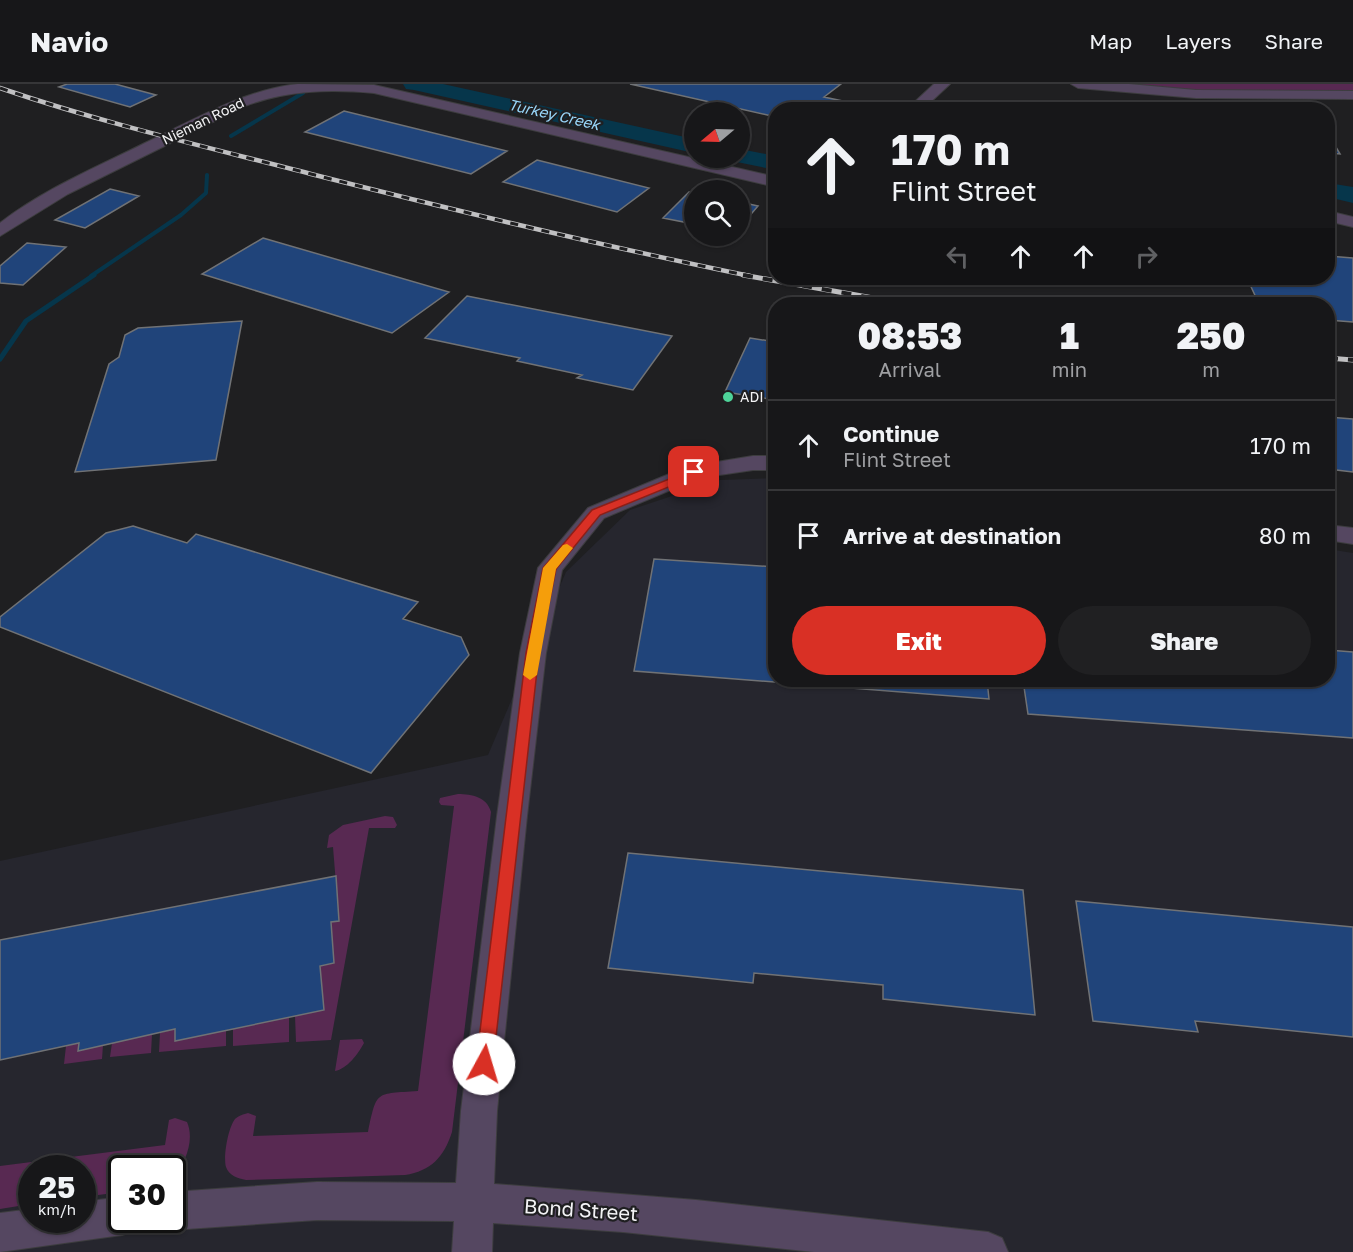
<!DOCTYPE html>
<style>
body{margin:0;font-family:"Golos Text",sans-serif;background:#202022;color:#f1f3f6;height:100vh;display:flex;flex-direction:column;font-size:22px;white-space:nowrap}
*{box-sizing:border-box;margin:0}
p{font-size:20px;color:#9e9fa2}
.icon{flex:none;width:33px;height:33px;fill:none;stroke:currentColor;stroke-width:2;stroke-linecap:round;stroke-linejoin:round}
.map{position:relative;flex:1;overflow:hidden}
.side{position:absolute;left:768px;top:213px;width:567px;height:390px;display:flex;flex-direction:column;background:#171719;border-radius:24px;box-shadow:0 2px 4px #0004,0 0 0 2px #363638}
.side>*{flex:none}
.guide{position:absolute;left:768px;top:18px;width:567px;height:183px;border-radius:24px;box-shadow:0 2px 4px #0004,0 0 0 2px #363638;background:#171719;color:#f1f3f6;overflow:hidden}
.needle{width:39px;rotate:251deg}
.controls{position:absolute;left:684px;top:18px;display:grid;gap:12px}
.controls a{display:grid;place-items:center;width:66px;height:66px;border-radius:50%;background:#171719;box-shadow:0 2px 4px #0004,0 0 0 2px #363638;font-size:30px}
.speed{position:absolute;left:18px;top:1071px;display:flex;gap:12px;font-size:30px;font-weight:700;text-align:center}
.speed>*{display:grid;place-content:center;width:78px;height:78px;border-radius:50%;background:#171719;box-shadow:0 2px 4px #0004,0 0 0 2px #363638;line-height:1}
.speed small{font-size:15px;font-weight:400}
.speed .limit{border:3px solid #111;border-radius:9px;background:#fff;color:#111}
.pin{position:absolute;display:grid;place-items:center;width:51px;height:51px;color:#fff;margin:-26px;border-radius:12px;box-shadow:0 3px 9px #0006}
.me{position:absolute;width:66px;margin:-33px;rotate:6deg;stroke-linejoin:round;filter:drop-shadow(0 0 4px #0008)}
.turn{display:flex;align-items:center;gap:21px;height:126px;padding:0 24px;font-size:27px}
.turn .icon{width:78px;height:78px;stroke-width:2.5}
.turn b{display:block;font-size:42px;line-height:51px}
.lanes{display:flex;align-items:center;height:57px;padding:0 24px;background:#0003;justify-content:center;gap:30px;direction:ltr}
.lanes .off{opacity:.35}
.eta{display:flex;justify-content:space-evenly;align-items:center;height:102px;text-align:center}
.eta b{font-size:36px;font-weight:800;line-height:42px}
.primary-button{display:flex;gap:12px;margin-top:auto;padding:12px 24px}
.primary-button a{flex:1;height:69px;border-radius:36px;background:#d93025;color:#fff;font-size:24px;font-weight:800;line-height:69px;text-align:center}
.primary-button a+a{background:#202022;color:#f1f3f6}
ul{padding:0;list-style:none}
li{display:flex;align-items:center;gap:18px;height:90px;padding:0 24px;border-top:2px solid #363638}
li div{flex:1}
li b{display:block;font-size:22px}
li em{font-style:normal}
header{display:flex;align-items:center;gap:36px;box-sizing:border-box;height:84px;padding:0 30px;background:#171719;border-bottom:2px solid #363638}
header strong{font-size:28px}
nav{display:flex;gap:33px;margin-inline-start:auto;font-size:21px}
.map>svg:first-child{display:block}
</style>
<header>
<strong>Navio</strong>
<nav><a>Map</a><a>Layers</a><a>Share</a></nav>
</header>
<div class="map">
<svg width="1353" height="1168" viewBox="0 0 1353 1168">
<rect width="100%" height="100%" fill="#1f1f21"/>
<path fill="#26262e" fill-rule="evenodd" d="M775,394l1,202h552v-131l25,4v699h-1353v-391l488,-106 78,-183 64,-62 90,-30zM32,1084h50v52h-50zM122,1084h50v52h-50z"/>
<path fill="#582952" d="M1108,0h245v8l-121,1z
M458,710c14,0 29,3 33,18l-39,320c-8,25 -21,39 -47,43l-159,5c-8,-2 -17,-4 -20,-13 -3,-10 2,-39 9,-48 3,-3 9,-5 13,-6l8,3 -3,20 115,-4c9,-42 7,-38 50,-41l36,-285 -13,-1 -2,-3 1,-4z
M385,732l8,1 4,8 -2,3h-26l-38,212 -35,2 -1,-26 29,-6 -4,-44 14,-3 -3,-41 8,-1 -6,-74 -6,1 2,-13 14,-10z
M289,933v25l-56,4v-17z
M175,945l1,12 50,-11v16l-67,6 1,-19z
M152,950l-1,19 -41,4 2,-14z
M362,955l2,4c-6,11 -17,26 -29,28l5,-31z
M79,959l24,2 -1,14 -38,5 2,-18z
M175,1034l12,4c8,18 -2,42 -14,56l-1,-10h-50l-1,24 -38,5 -1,-29h-50l-1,36 -31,5v-43l165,-21 4,-25z"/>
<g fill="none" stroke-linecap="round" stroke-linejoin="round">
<path stroke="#06364b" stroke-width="4" d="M231,52l72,-43
M91,192l90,-61 25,-22 1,-18"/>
<path stroke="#06364b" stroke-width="5" d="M0,275l26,-38 68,-46"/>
<path fill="#06364b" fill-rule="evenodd" d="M403,0h40l251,55v14l-280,-63 -8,-1z
M740,65l36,7v14l-44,-9 -3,-3h11z
M1328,99l25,4v16l-25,-6z"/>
</g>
<path fill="#20447a" stroke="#707275" stroke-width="1.5" d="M67,0h48l41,11 -26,12 -71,-20z
M630,0h211l-17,13 28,6 -9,7h-67v7z
M344,27l163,40 -36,23 -166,-42z
M1328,53h2l10,17 -12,-1z
M537,76l112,28 -32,24 -114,-30z
M110,105l29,7 -54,32 -30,-8z
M689,108l5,1v31l-31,-6z
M740,118l18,4 -18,21z
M263,154l186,54 -57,41 -190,-59z
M27,159l39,4 -43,38 -23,-2v-17z
M1328,172l25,2v64l-25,-2v-16h-69l-12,-26h81z
M467,212l205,40 -39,54 -56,-12 5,-3 -65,-14 3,-3 -95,-20z
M242,237l-26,139 -141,12 34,-108 10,-7 6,-22 13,-7z
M750,254l26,4v58l-51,-8z
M1328,333l25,2v53l-25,-3z
M133,442l54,17 9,-9 222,68 -15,17 58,18 8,18 -98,118 -371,-146v-10l106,-84z
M654,475l122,8v113h211l2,19 -355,-28z
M1328,566l25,2v86l-325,-24 -5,-34h305z
M628,769l395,37 12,125 -152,-16v-14l-129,-12 -1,10 -145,-15z
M336,792l3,45 -8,1 3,41 -14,3 4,44 -149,31v-12l-97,22 1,-8 -79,17v-120z
M1076,817l277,26v110l-158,-16 3,11 -105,-11z"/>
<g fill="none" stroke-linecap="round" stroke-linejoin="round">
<defs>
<path id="minor" d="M298,0l76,1 402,92v10l-402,-94c-45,-4 -86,-3 -129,13l-177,88 -68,42v-13c44,-34 95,-55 145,-80 49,-23 98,-53 153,-59z
M934,0h16l-28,26h-16z
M1071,0h58l67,6 157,1v8l-157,-1 -118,-10z
M1328,127l25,6v10l-25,-6z
M753,372h23v14h-23l-54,8 -95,40 -42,52 -16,83 -19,163 -30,295 -3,73 202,16 292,32 14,6 6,14h-194l-191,-20 -130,-9 -1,29h-40l2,-31 -137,-1 -145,10 -14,-5 -2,-5h16v-28l145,-10 139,1 5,-72 36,-295 23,-163 18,-85 50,-60 98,-41z
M1328,441l25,3v16l-25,-4z
M122,1113v23h18l-4,10 -14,5 -122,17v-39l32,-4v11h50v-18z"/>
</defs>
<use href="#minor" stroke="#3d3d3f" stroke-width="2"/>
<use href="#minor" fill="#554761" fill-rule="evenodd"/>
<defs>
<path id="rail-far1" d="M0,4c102,35 207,59 311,86 146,37 292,72 439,102"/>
<path id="rail" d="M743,191l164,29
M1328,274l25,2"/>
</defs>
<use href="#rail-far1" stroke="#c0c0c2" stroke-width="4.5"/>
<use href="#rail" stroke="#c0c0c2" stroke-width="5"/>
<use href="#rail-far1" stroke="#1f1f21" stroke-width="3" stroke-dasharray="8" stroke-linecap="butt"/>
<use href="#rail" stroke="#1f1f21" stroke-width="4" stroke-dasharray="10" stroke-linecap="butt"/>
</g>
<path fill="#d93025" stroke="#8d1f18" stroke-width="1.5" d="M694,385l5,3 -1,3 -98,40 -44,54 -17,84 -46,411 -2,6 -7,2 -6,-2 -2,-6 50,-411 17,-85 49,-58z"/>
<path fill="#f59e0b" d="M567,460l6,4 -17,21 -19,106 -7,5 -7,-5 20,-107 20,-23z"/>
<circle fill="#4ed399" stroke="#1f1f21" stroke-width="2" cx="728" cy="313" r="6"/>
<g text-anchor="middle" stroke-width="4.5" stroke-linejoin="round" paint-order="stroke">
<g font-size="14" fill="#f3f3f5" stroke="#1f1f21">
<text transform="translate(203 37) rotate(-26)" y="5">Nieman Road</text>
</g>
<g font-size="14" fill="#f3f3f5" stroke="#1f1f21" text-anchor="start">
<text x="740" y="318">ADI</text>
</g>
<g font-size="15" font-style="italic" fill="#98d5f8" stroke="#1f1f21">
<text transform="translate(554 31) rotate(13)" y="5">Turkey Creek</text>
</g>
<g font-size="20" fill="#f3f3f5" stroke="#1f1f21">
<text transform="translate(581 1126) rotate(4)" y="7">Bond Street</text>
</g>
</g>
</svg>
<div class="controls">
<a><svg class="needle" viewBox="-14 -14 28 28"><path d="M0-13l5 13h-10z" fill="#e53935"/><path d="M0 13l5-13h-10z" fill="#9e9fa2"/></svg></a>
<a><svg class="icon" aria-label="search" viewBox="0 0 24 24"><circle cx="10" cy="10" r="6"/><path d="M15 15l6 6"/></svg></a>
</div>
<div class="speed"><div>25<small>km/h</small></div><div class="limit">30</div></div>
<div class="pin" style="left:694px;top:388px;background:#d93025"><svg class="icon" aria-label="arrive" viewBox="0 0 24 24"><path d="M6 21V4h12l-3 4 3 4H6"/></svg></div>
<svg class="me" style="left:484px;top:980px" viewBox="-20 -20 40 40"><circle r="19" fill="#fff"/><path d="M0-13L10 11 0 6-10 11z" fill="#d93025"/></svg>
<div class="guide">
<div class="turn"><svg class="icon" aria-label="ahead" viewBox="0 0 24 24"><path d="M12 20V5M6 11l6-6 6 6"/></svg><div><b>170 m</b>Flint Street</div></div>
<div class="lanes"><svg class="icon off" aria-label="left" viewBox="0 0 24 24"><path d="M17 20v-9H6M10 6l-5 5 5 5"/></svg><svg class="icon" aria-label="ahead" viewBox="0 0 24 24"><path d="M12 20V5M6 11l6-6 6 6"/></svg><svg class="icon" aria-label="ahead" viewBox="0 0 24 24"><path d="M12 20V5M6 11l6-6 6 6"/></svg><svg class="icon off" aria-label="right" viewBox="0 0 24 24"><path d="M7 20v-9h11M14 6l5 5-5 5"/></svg></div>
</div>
<section class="side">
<div class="eta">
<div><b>08:53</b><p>Arrival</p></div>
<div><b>1</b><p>min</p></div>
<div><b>250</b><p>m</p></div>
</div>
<ul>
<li><svg class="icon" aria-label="ahead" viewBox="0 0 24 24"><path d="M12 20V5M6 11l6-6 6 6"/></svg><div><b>Continue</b><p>Flint Street</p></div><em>170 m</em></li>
<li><svg class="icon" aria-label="arrive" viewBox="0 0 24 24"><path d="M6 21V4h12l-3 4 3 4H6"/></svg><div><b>Arrive at destination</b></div><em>80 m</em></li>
</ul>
<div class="primary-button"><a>Exit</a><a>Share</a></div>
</section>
</div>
